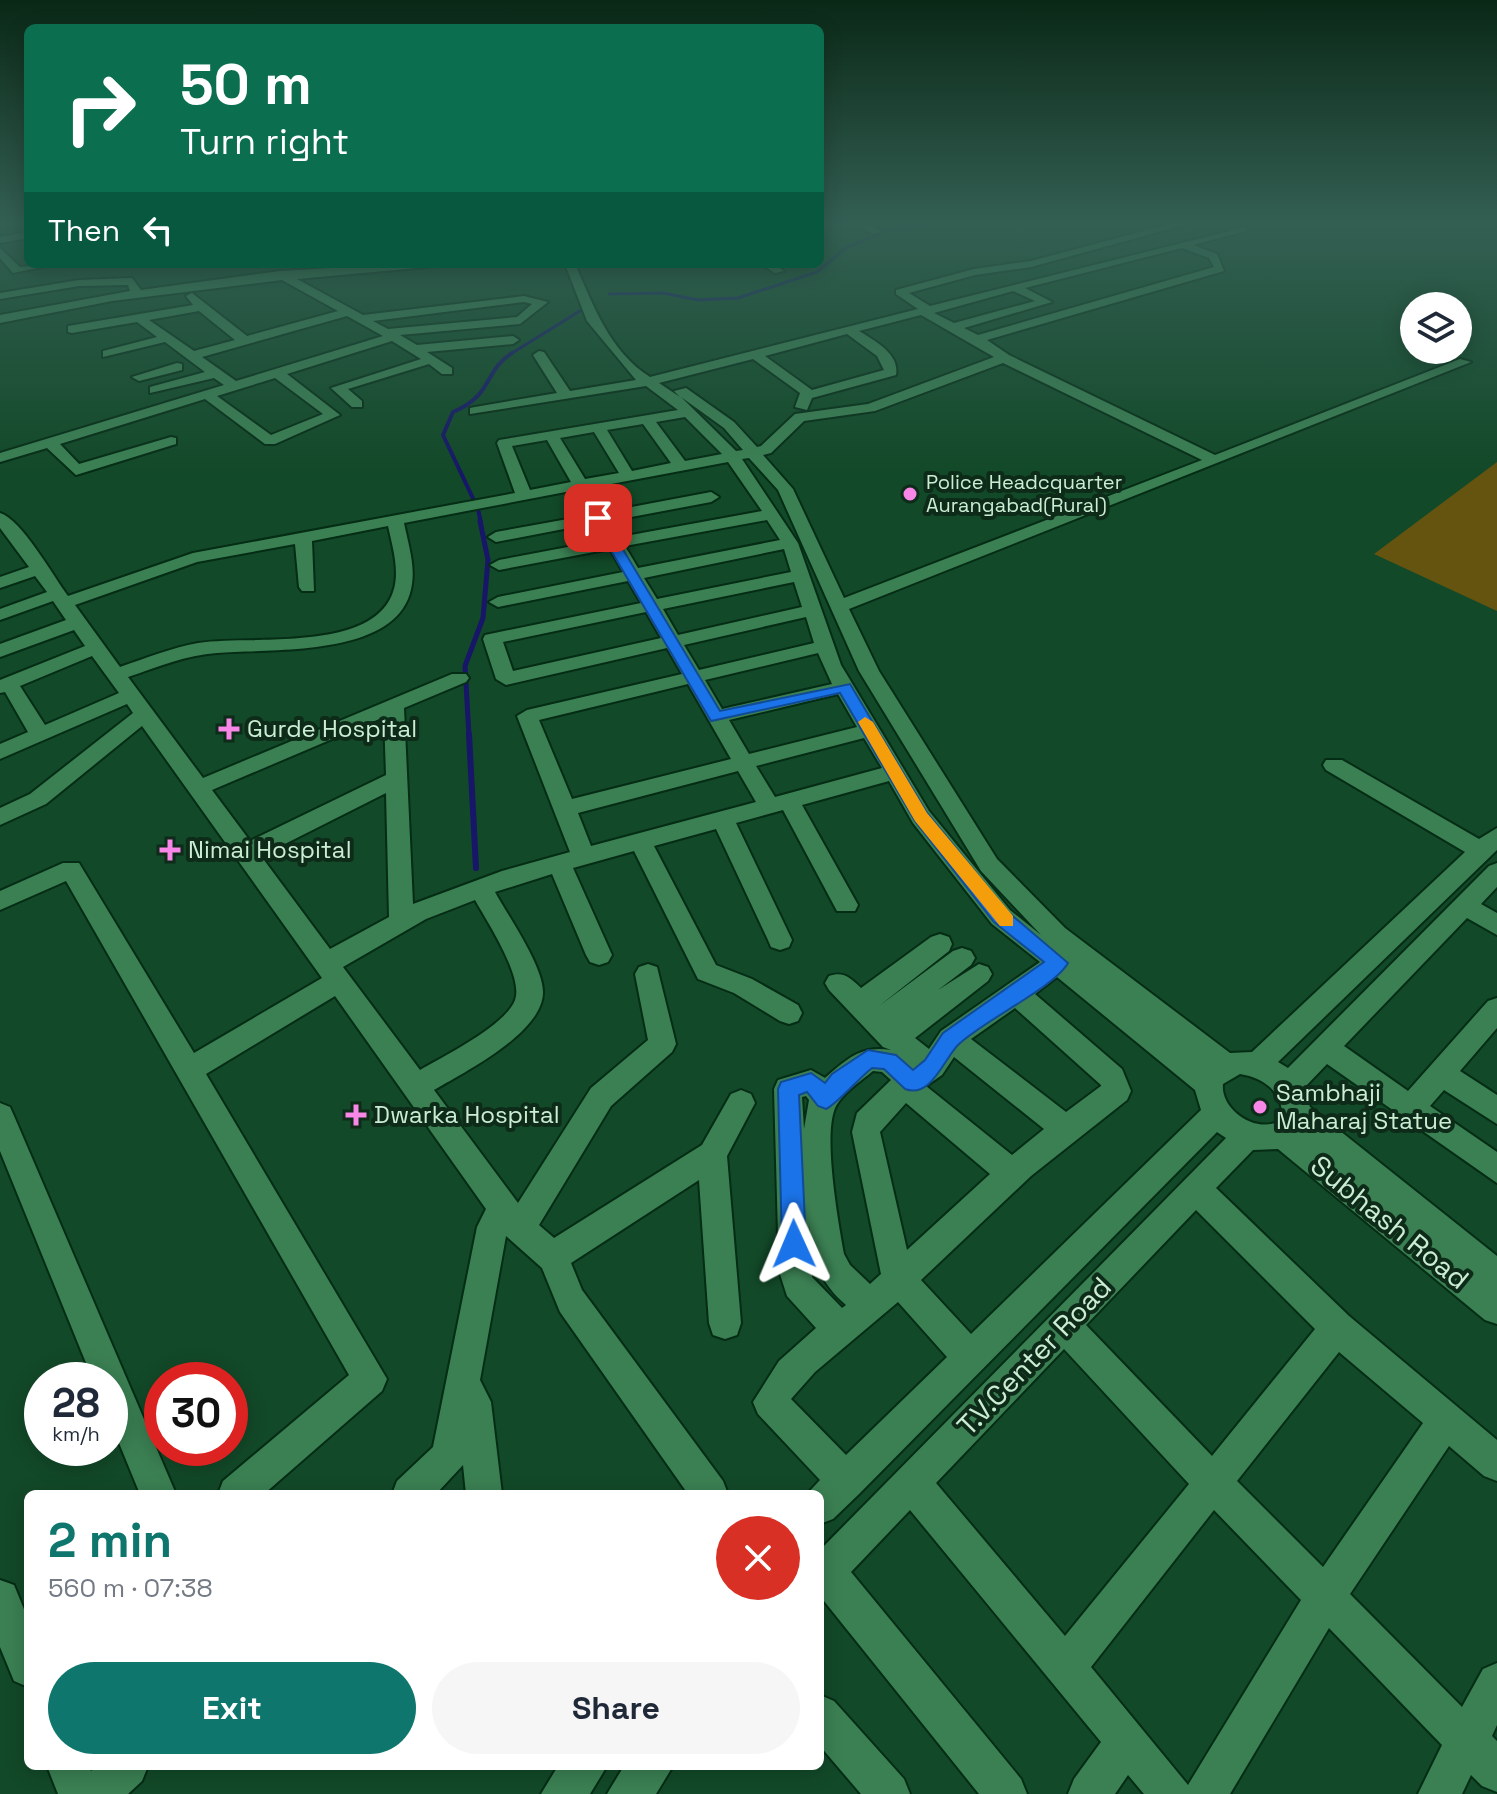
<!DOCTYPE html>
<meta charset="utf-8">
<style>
body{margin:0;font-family:"Space Grotesk",sans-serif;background:#f6f6f7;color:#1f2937;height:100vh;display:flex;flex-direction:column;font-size:30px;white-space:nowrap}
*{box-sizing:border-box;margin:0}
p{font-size:26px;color:#747a83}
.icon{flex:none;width:44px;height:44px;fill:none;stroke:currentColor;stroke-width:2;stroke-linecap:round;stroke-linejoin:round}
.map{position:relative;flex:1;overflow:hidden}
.side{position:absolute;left:24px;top:1490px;width:800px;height:280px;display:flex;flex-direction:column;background:#fff;border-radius:12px;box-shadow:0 4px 20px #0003}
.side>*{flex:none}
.banner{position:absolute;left:24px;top:24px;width:800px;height:244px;border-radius:12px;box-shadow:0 4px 20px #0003;background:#0b6e4f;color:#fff;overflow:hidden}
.tools{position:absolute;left:1400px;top:292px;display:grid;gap:16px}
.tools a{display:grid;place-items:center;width:72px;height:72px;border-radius:50%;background:#fff;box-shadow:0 4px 20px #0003;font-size:40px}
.speed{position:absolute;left:24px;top:1362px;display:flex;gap:16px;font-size:40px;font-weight:700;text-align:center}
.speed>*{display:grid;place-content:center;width:104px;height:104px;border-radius:50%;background:#fff;box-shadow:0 4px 20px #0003;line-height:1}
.speed small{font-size:20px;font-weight:400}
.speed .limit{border:12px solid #d22;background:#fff;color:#111}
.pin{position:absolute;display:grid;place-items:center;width:68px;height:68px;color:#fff;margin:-34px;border-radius:16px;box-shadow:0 4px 12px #0006}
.me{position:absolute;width:88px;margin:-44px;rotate:359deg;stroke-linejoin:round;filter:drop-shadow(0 0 6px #0008)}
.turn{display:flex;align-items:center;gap:28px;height:168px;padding:0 24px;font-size:36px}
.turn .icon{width:104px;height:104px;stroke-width:2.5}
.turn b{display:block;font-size:56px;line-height:68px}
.then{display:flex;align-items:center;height:76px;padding:0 24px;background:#0003;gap:16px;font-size:30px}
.round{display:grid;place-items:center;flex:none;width:84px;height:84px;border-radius:42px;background:#f6f6f7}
.summary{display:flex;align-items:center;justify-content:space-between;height:136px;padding:0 24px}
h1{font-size:48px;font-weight:700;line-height:60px;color:#0f766e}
.button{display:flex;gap:16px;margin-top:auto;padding:16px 24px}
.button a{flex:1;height:92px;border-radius:48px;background:#0f766e;color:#fff;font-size:32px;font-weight:700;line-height:92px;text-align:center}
.button a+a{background:#f6f6f7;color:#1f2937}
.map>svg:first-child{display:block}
</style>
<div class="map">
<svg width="1497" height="1794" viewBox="0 0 1497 1794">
<rect width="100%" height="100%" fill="#124928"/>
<path fill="#655310" d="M1497,462v149l-123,-57z"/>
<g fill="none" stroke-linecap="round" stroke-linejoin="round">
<path stroke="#171668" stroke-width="3" d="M609,294l54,-1 35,7 40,-2 79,-26 30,-25 43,-17 48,-8
M509,355l74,-46"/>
<path stroke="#171668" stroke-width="4" d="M481,523l-3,-14 -35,-74 10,-23c40,-16 31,-42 59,-59"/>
<path stroke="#171668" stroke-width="5" d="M469,736l-4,-70 18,-48 5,-58 -8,-39"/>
<path stroke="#171668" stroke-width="6" d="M469,734l7,134"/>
<defs>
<path id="minor" d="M851,222h14l17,10 -9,2z
M1011,222h15l-5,3z
M1177,222h18l-164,45 -56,8 -66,18 21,13 316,-79v4l-53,14 24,9 7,17 -237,69 22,15 206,100 245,-96 11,3 -622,247 30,62 118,188 68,69 165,125 22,-1 213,-200 -139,-82 -3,-5 3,-5h16l137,79 18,-11v22l-219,212 10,6 201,-202 8,-3v24l-16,17 16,9v22l-30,-17 -123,128 64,45 80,-90 9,-3v30l-37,43 37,24v29l-53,-34 -14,16 67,46v31l-170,-119 -24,25 7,18 187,149v68l-12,-4 -207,-171 -25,1 -37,38 133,128 148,124v41l-13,-5 -35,-30 -99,148 112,113 21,-38 14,-6v62l-5,11 5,5v51l-15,-6 -11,-11 -9,19h-44l24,-49 -113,-117 -99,166h-86l-16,-19 -13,19h-47l6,-15 27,-37 -191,-232 -59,62 170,207 6,15h-48l-159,-198v-46l406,-412 -9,-6 -358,362 -26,25 -13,5v-30h-13l13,-14 -62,-66 -5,-12 26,-41 37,-33 -29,-32 -8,-25 -5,-182 4,-9 33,-10 14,8c22,-19 36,-33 66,-28l-8,-3 -54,-57 -4,-7 4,-7c15,-5 21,2 32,12l70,-51 9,-3 9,3 3,7 -3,7 -70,55 74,-55 9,-3 9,3 4,7 -4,7 -33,25 41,-26 9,3 4,7 -4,7 -73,57 14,11 12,-18 99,-69 -48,-38 -79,-101 -24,-42 -87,24 56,100 -3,6h-18l-54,-101 -47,13 56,117 -3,7 -9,3 -9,-3 -3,-7 -52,-111 -62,17 62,119 36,14 46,26 4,8 -4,8 -9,3 -9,-3 -46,-28 -36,-14 -64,-128 -61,17 39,87 -4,7 -9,3 -9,-3 -4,-7 -34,-81 -57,18c13,24 49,75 48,101 -1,40 -78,79 -109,97l84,113 73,-115 57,-48 -13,-66 4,-7 9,-3 9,3 19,77 -4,8 -61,54 -72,119 15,13 148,-93 29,-51 10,-4 10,4 4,9 -28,53 14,167 -4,12 -12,4 -12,-4 -4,-12 -10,-143 -128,83 11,27 141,191 5,13h-40l-128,-182 -18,-44 -36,-32 -26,144 11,22 11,92h-36l-3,-29 -27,29h-44l5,-13 36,-34 44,-220 9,-18 -151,-213 -129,78 181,305 -5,12 -118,103h-46l5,-13 126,-106 -283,-494 -66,29v-19l63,-28h16l115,190 128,-75 -180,-252 -96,78 -46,21v-17l30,-14 103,-81 -6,-9 -127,55v-15l28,-12 -23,-40 -5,1v-13l85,-34 -11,-16 -74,27v-13l66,-24 -13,-19 -53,19v-11l47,-17 -12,-16 -35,12v-11l29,-10 -29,-39v-15c22,7 53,63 68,83l125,-43 322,-60 -18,-50 2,-3 179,-30 -32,-24 -176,28v-6l5,-1 82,-14 -24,-38 6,-4 5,1 26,39 66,-11 -49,-59 -22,-57h10c18,41 35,88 75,113l268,-68 -22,-15v-4l78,-21 57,-8zM1182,248l27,10 5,9 -236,68 -14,-7 88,-26 -27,-14zM1013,291l22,10 -81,22 -20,-10zM921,315l73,42 -126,47 -73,10 -34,32 -4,1 -23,-25 -48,-34 -12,3 6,6 -21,-14 94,-24 47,34 -5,14 12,3 5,-12 84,-23c4,-21 -21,-34 -37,-44zM847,334l30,22 7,14 -72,20 -47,-34zM1003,363l199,97 -358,138 -51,-109 -30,-34 8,-2 33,-32 71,-10zM681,397l43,31 19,22 -7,1zM685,417l37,37 -37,7 -29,-39zM643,424l28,39 -39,8 -25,-41zM594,432l25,41 -34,6 -25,-41zM547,440l24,42 -41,8 -18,-44zM749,458l29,32 81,181 122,200 60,64 -31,-25 -81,-99 -88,-146 -43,-122 -56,-84zM728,462l34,49 -142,26 -10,-16 101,-19 8,-5 -8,-5 -106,20 -15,-24zM576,490l14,25 -94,17 -8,5 8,5 99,-19 10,17 -106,20 -9,5 9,5 111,-21 13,23 -125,25 -9,5 9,5 130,-26 13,22 -156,32 -2,4 13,40 10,6 161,-37 15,26 -155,36 -10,6 53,136 -68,19 -89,33 -9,-196 62,-26 3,-4 -3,-4h-14l-249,104 -75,-101c30,-10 58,-22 89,-24 54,-5 185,6 195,-69 3,-20 -4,-41 -8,-61zM767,520l13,20 -142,28 -13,-22zM388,526c5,23 14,51 2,73 -28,53 -142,36 -192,44 -27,5 -52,15 -78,24l-45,-62 122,-43 98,-18 4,43 3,4h12l-2,-50zM784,549l7,23 -134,27 -13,-21zM794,582l8,25 -124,28 -15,-26zM646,612l15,26 -148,33 -10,-29zM806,617l8,26 -115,27 -15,-25zM818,653l14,31 -110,25 -17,-29zM92,656l27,37 -74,32 -25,-39zM688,684l43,75 -159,40 -33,-79zM838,694l19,33 -108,27 -20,-34zM384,717l2,58 -136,66 -38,-51zM864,738l18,30 -107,29 -19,-31zM738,771l18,31 -165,44 -13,-33zM386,793l3,124 -59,32 -69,-93zM475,900c12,21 45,72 41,96 -3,26 -74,61 -96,74l-77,-103 83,-48zM1057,977l138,113 6,20 -230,224 -50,-54 110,-104 96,-76 4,-9 -9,-22 -87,-75zM1015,1008l86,77v1l-35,26 -95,-73zM954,1057l90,72 -32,26 -86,-69 16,-11zM873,1071l9,1 9,8 -34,33 -5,19 29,142 -11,10 -20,-19 -6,-11c-6,-33 -20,-113 -10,-143 6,-17 26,-29 39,-40zM1240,1074c24,4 44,18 42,45 -22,17 -62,-8 -59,-35zM806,1096l3,4 -5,29 -2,-32zM906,1103l84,71 -83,76 -27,-118zM1196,1210l119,119 -103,127 -126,-131zM809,1223c3,35 10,59 37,82l-4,3 -30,-31zM898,1302l49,55 -101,98 -55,-56 24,-27zM1064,1349l125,135 -124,152 -129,-153zM1339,1352l84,71 -100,144 -86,-86zM1214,1510l87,90 -113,185 -97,-118z
M28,232v6l-28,5v-6z
M0,248l20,19 37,-3 -44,9 -13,-15z
M402,264h58l-163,15 66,36 161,-19 24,6 -28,22 -120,11 17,10 96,-9 6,4 -6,4 -86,8 25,16v6h-10l-13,-10 -81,25 14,12v6h-10l-21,-19 90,-29 -29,-18 -105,33 53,41 -65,29h-10l-60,-45 -145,45 19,20 92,-27 5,1v6l-100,31 -29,-27 -47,14v-9l224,-68 -10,-7 -64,15v-6l55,-15 -40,-30 -62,15v-6l54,-14 -20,-15 -65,11 -4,-1v-6l125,-21 -7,-9 6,-3 55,43 91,-25 -56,-31 -170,21 -112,22v-8l130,-24 -2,-6 -49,1 -79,13v-6l79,-13 53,-2 9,12 139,-19zM524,302l8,2 -15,13 -129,12 -15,-8zM199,311l36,29 -41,11 -45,-31zM347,316l36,20 -147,45 -34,-24zM275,378l48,36 -52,21 -54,-39z
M761,264h13l10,7 -9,2z
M177,363l5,1v6l-43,11 -7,-4z
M0,1103l10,4 4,9 162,378h-36l-30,-73v-41h-17l-93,-229z
M0,1580l14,5 14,34v68l-14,-6 -14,-34z
M820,1695l14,6 70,78 6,15h-49l-41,-48z
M47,1766h42l2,5 6,-5h51l-6,15 -14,13h-70z
M558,1766h49l-17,28h-49z
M624,1766h49l-17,28h-49z"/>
</defs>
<use href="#minor" stroke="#052c15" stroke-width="4"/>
<use href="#minor" fill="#3b8053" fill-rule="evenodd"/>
</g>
<linearGradient id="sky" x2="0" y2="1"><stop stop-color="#0a2816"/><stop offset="0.47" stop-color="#335f53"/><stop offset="1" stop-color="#335f53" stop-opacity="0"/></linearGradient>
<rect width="1497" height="474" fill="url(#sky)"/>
<path fill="#1a73e8" stroke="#114b97" stroke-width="2" d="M598,514l6,4 116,193 130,-27 77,129 81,99 60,51c-13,24 -87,59 -110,82 -14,14 -27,54 -53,44l-21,-20 -12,-1c-12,9 -36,37 -46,41l-8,-3 -11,-14 -8,3 7,149 -3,9 -9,3 -8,-3 -4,-9 -4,-155 3,-7 30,-9 14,10 7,-9 36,-24 28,5 17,15 12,-10 18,-27 101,-71 -50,-40 -79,-101 -75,-128 -129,28 -119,-203z"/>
<path fill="#f59e0b" d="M865,717l8,5 54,91 86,103v10h-13l-85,-105 -57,-99z"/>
<g fill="#f987e8" stroke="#0d2b18" stroke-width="3">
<circle cx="910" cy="494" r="8"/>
<path d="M225 717h8v8h8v8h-8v8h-8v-8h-8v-8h8z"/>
<path d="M166 838h8v8h8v8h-8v8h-8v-8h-8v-8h8z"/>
<circle cx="1260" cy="1107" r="8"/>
<path d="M352 1103h8v8h8v8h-8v8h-8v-8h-8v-8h8z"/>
</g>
<g text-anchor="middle" stroke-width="8" stroke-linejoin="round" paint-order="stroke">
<g font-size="20" fill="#cbedd4" stroke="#0d2b18" text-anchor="start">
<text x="926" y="489">Police Headcquarter<tspan x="926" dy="23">Aurangabad(Rural)</tspan></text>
</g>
<g font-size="24" fill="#cbedd4" stroke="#0d2b18" text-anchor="start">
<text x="247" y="737">Gurde Hospital</text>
<text x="188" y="858">Nimai Hospital</text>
<text x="1276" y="1101">Sambhaji<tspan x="1276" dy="28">Maharaj Statue</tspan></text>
<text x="374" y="1123">Dwarka Hospital</text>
</g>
<g font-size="28" fill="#cbedd4" stroke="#0d2b18">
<text transform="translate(1390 1222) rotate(39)" y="10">Subhash Road</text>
<text transform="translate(1034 1356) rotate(-46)" y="10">T.V.Center Road</text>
</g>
</g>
</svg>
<div class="tools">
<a><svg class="icon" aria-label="layers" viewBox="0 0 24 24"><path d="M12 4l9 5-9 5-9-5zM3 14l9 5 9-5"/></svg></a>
</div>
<div class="speed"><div>28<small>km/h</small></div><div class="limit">30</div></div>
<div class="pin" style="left:598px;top:518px;background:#d93025"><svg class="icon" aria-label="arrive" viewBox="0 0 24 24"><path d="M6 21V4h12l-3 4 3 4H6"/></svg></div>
<svg class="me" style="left:794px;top:1244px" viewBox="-20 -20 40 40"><path d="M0-17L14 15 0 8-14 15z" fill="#1a73e8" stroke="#fff" stroke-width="4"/></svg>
<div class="banner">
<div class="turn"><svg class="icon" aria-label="right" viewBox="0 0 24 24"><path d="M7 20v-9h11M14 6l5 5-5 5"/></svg><div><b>50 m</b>Turn right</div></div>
<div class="then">Then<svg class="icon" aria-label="left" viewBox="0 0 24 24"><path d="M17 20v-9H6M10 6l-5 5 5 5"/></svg></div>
</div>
<section class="side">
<div class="summary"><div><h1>2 min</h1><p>560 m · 07:38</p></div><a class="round" style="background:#d93025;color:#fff"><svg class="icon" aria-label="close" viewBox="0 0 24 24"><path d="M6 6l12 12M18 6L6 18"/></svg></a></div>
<div class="button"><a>Exit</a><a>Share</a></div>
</section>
</div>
